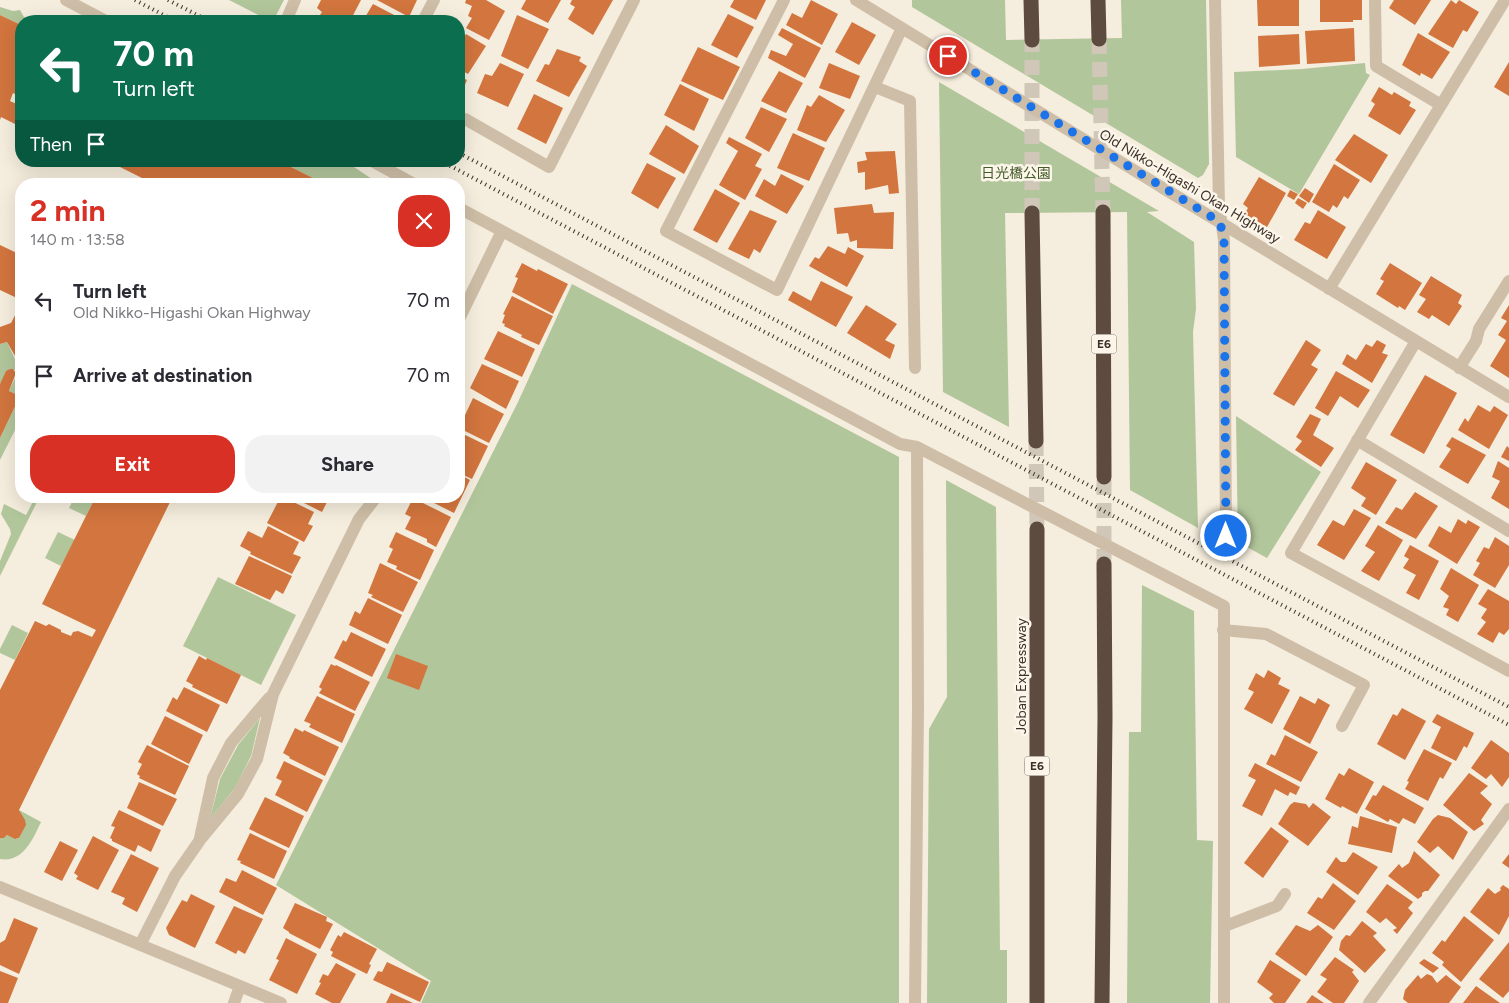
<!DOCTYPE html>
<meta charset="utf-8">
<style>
body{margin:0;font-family:Figtree,"Noto Sans JP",sans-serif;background:#f2f2f3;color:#2b2b33;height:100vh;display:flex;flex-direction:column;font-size:19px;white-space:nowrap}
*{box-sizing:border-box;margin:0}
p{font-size:16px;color:#7c7c81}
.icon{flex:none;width:28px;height:28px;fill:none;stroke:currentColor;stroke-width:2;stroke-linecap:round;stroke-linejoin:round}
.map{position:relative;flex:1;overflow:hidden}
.side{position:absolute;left:15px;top:178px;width:450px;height:325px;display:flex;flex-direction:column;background:#fff;border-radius:20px;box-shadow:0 5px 20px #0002}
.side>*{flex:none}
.banner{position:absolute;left:15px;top:15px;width:450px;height:152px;border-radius:20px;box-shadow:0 5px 20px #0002;background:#0b6e4f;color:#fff;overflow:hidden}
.pin{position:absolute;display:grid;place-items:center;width:42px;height:42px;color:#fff;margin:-21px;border:2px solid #fff;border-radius:50%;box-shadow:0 1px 5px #0007}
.me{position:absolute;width:55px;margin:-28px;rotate:0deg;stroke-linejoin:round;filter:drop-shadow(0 0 4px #0008)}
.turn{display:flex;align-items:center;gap:18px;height:105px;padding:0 15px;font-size:22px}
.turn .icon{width:65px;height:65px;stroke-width:2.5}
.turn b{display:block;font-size:35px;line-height:42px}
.then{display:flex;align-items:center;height:48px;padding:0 15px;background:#0003;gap:10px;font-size:19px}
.round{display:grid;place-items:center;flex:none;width:52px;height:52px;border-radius:20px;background:#f2f2f3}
.headline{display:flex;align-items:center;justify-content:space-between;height:85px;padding:0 15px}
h1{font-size:30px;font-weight:700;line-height:38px;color:#d93025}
.primary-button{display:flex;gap:10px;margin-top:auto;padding:10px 15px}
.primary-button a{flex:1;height:58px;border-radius:20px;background:#d93025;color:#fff;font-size:20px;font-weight:700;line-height:58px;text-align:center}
.primary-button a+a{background:#f2f2f3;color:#2b2b33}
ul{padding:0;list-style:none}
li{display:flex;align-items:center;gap:15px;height:75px;padding:0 15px}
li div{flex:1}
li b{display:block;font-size:19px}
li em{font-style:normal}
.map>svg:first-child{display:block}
</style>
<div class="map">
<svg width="1509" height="1003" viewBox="0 0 1509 1003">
<rect width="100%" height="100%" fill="#f5eddd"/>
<path fill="#b2c69b" d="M229,0h55l-11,21h-3z
M912,0h93l1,40 116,-2 -1,-38h85l3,164 -6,11 -5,3 -286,-171z
M0,7l13,4 7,-1 4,7h7l4,4h-14v4l-21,-10z
M1365,63l1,10 4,2 -71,119 -63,-37 -2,-85 68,-3z
M939,82l220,129 -12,1 47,30 2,67 -3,23 5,196 -68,-38 -3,-278 -122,1 4,214 -66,-35z
M279,161h66l27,18 -1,5h-46z
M572,284l327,173v546h-478l10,-22 -155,-96 242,-483z
M7,342l14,30v46l-21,42v-22l19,-40 -1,-3 -9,-4 7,-15 -1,-6 -5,-1 -10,15v-40z
M1236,416l85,56 -54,86 -29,-16z
M946,480l50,27 4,443h7v53h-80l2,-274 18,-32z
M36,496h4l-40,80v-15l11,-27 -1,-5 -9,-15 3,-10 22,11z
M75,496h21l-10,20 -17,-8z
M58,532l17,8 -14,26 -16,-8z
M218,577l78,38 -35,70 -78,-39z
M1142,585l52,26 3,229 16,1 -3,162h-83l2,-271h12z
M12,625l16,8 -13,27 -15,-7v-4z
M260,718l-9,38 -16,32 -25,31 10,-40 18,-34z
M19,810l22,12c-8,17 -18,41 -41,37v-21h4l3,-3 10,4 2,-1c9,-18 7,-12 0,-28z"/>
<path fill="#d2753e" d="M321,0h40l-11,21h-34l6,-9 -5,-4z
M377,0h40l-8,17z
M466,0h20l19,11 -16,29 -23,-12 6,-10 -4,-2 4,-10 -7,-3z
M526,0h35l-13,23 -27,-14z
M572,0h41l-20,35 -25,-16 7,-12 -5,-3z
M734,0h32l-10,20 -26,-13z
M811,0l27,14 -16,31 -36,-20 6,-12 10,5z
M1257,0h42v26h-41z
M1320,0h42v20h-9v2h-33z
M1394,0h37l-16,25 -26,-17z
M1451,0l5,4 3,-4 20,12 -12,20 -4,-2 -10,18 -25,-14z
M373,4l27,14 -2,3h-29l-5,-2z
M728,14l26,13 -17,31 -26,-13z
M0,15l21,10v53l-3,6 3,1v12l-8,-4 -3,8 11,5v13l-3,-2 -3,7 -14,-7 -1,3z
M517,15l32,14 -21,40 -27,-13z
M852,22l24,13 -17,30 -24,-13z
M782,28l39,20 -16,30 -37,-20 3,-8 15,6 7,-12 -15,-9z
M1354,28l1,33 -48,3 -2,-33z
M1418,33l32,19 -18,27 -11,-6 -1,3 -18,-11z
M466,34l20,12 -18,28 -9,-5v-23z
M1299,34l1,30 -41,3 -1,-31z
M698,47l42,20 -17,33 -42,-19z
M557,49l24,8 -2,4 8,5 -18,31 -33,-16 9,-17 4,1z
M1509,62v34l-15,-9z
M500,63l24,11 -16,33 -31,-14 8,-19 7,2z
M829,63l31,13 -10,23 -31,-11z
M779,71l24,12 -17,30 -25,-12z
M459,76l8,4 -8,18z
M680,84l29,15 -15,32 -30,-16z
M1379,87l13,8 2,-3 17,10 -2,4 7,4 -16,25 -32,-19 7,-12 -4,-3z
M534,94l29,14 -17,36 -29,-15z
M819,95l26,15 -19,32 -29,-12 10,-25 4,2z
M761,107l26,12 -18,33 -24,-14z
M666,125l33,21 -15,28 -35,-20z
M793,133l32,15 -16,33 -32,-13z
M1354,134l34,21 -17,28 -36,-23z
M729,137l33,17 -7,12 7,3 -17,31 -26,-15 19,-34 -12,-8z
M895,151l4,42 -10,1 -1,-9 -23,5v-18l-7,1 -1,-11 10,-2 -2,-8z
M108,161h171l46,23h-171z
M647,163l29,15 -18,31 -27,-16z
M1334,164l26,16 -12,19 -4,-3 -7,12 -4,-3 -4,7 -17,-10z
M781,174l23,12 -17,28 -32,-18 9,-17 11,7z
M1259,177l27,16 -19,34 -23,-12 4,-7 -5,-4z
M1305,188l9,6 -5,9 -10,-7z
M715,189l25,14 -23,40 -24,-13z
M1290,190l8,4 -4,6 -7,-4z
M1298,198l9,5 -4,6 -8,-6z
M872,204l2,9 20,-1 -1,37 -36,-1v-8l-7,2 -2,-9 -11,1 -3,-26z
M750,210l27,11 -17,32 -6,-4 -5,10 -21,-10z
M1318,210l28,17 -19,32 -33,-19 11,-18 5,2z
M0,245l21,10v45l-21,-10z
M828,246l17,8 3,-7 16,9 -17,31 -38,-21 6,-9 4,2z
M522,263l15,8 1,-2 30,15 -15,30 -41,-22 6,-14 -3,-1z
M1390,263l32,20 -17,27 -6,-4 -1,2 -22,-14 8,-13 -4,-2z
M1431,276l31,19 -4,8 4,3 -13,20 -17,-11 -3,4 -12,-7 9,-13 -7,-4z
M821,281l32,16 -17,30 -48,-27 5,-9 18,10z
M512,296l41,20 -14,29 -18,-8 1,-2 -18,-9 1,-2 -3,-1 3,-8 -2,-1z
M21,304v58l-6,-6 -8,-14 -7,2v-17l11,-4z
M866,305l31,19 -12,16 10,5 -5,14 -43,-26z
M1509,305v73l-19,-12 16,-26 -8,-5 9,-14 -6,-3z
M498,331l37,18 -13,28 -38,-18z
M1306,340l15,10 -10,15 7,4 -24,37 -21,-12z
M1377,340l9,5 -4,8 6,2 -16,28 -30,-19 5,-10 9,6 10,-16 6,3z
M482,364l37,17 -13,28 -36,-21z
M10,369h3l3,4 -7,18 9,4 1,3 -19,40v-54l6,-13z
M1336,371l34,19 -12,18 -18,-12 -12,20 -13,-8z
M1425,375l32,18 -33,61 -34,-19z
M473,398l31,16 -15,29 -30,-15z
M1478,405l12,7 4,-6 14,9 -19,34 -31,-19 7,-12 3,4z
M1310,414l11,5 -8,16 21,13 -13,19 -26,-17 7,-9 -6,-4z
M459,432l29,14 -16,33 -13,-6z
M1452,437l34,18 -18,29 -29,-17 12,-18 -5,-3z
M1507,446l2,2v13l-8,-4z
M1498,461l11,7v41l-18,-11 9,-17 -8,-4z
M1366,462l31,18 -21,35 -15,-9 5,-8 -15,-10z
M459,474l11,6 -16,33 -34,-17h39z
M1415,492l23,14 -22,33 -31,-16 11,-16 6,3z
M96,496h77l-154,314 6,10 1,5 -7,13 -4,1 -8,-4 -3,3h-4v-148l35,-69 11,5 3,-2 12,6v2l10,4 2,-4 5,-1 14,6 4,-7 -54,-26z
M281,496l33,16 -6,12 5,2 -9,16 -37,-19z
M290,496h40l-8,16z
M413,498l38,19 -15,30 -9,-5v-3l-22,-10 6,-12 -6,-3z
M1354,509l17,9 -27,42 -27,-15 16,-25 11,6z
M1458,519l8,5 2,-4 12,7 -23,37 -29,-18 11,-20 12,7z
M1378,525l25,15 -24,41 -18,-10 14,-19 -10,-6z
M268,526l31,16 -6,12 8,3 -9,17 -42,-20 1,-2 -11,-6 8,-15 14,7z
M396,532l38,18 -14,30 -24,-11 1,-3 -10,-4 6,-13 -4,-2z
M1495,537l14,9v19l-14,23 -22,-13 7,-12 -4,-2 8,-14 5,2z
M1410,545l29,16 -20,39 -13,-7 10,-18 -13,-7 6,-9 -5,-3z
M249,556l43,20 -9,18 -7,-4 -6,10 -35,-16z
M380,563l38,19 -15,30 -32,-15 2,-2 -5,-2z
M1451,568l28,17 -21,37 -12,-7 3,-6 -6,-2 6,-11 -9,-7z
M1488,589l21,12v28l-5,6 -5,-3 -6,11 -16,-9 9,-12 -5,-4 6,-9 -9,-5z
M368,598l34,17 -14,29 -39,-19 6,-14 5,3z
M351,632l35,17 -14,28 -38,-19 9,-18 3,2z
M396,654l32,12 -9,24 -32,-12z
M199,656l7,4 1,-2 34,17 -14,29 -35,-17 1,-2 -7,-4z
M331,664l4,2 1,-1 34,17 -15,29 -36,-18 3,-4 -3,-2z
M1268,670l13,8 -3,6 12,6 -18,34 -28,-15 10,-17 -6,-3 8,-16 8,5z
M184,687l36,18 -13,27 -41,-21 7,-14 4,3z
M317,696l38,18 -13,29 -33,-16 2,-3 -7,-3z
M1300,696l15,8 3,-6 12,7 -20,39 -27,-15z
M1402,708l24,13 -21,39 -28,-16 16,-30 4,2z
M1437,714l37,19 -7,15 -3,-2 -8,15 -25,-13 10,-21 -9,-5z
M165,716l38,19 -14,29 -38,-20z
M295,728l8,4 1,-2 35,17 -14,29 -36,-18 1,-1 -7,-4z
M1285,735l33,17 -17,30 -35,-18 5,-10 4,2z
M1491,740l18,13v24l-7,10 -11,-13 -5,5 -15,-11z
M147,745l42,21 -14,29 -36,-17 1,-2 -3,-2 5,-10 -4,-2z
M1424,749l28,14 -9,16 -3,-2 -12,24 -23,-12 4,-7 -2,-1z
M284,761l39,19 -16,32 -32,-17 7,-14 -6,-3z
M1255,763l45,24 -4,8 -6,-3 -2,4 -13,-7 -13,27 -20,-10 14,-26 -8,-4z
M1349,768l25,14 -17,32 -15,-8 -1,2 -16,-9 14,-26 5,3z
M1469,773l19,13 -8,7 12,11 -11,16 3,4 -10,7 -31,-26z
M139,782l38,17 -14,27 -36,-18z
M1383,785l41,23 -9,16 -12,-6 -4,6 -9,-5 -2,3 -23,-13 8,-14 3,1z
M265,797l39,19 -15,32 -40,-19z
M1294,802l12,2 3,4 4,-5 18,14 -23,29 -30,-22 12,-19z
M119,810l42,20 -10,22 -13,-7 -3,7 -23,-11v-2l-2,-1 5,-11 -4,-1z
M1438,815l12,3 18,14 -15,28 -15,-14 -8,7 -13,-11 16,-23z
M1360,816l37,11 -5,26 -44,-9 4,-18 6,2z
M1271,827l18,14 -26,37 -19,-15z
M250,833l37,18 -13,28 -34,-16 1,-2 -4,-1z
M93,836l26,14 -21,40 -22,-11 2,-3 -4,-3z
M60,841l18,9 -16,31 -18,-9z
M1414,851l26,24 -12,16h-3l-3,2v3l-4,3 -30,-23 11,-12 3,4 7,-5z
M1353,852l25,15 -20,28 -32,-23 10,-15 5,5h5z
M131,854l28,14 -22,44 -15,-8 3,-6 -14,-6z
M1509,854v14l-7,-5z
M242,870l35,18 -14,27 -44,-23 7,-14 10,4z
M1333,883l23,18 -22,29 -27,-17 11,-16 4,2z
M1387,884l26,18 -5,6 5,5 -16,21 -4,-4 4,-2 -11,-10 -6,5 -14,-11z
M1503,885l6,4v27l-10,19 -29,-23 18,-24 7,6 6,-4 -1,-2z
M191,894l24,12 -20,42 -26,-13 -3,-7 16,-28 5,2z
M295,903l32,14 -1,4 7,3 -13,25 -31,-16v-1l-6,-4z
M234,906l29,13 -18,35 -7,-4 -2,4 -21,-11z
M1464,916l30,24 -33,42 -19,-17 2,-3 -12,-9 10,-13 3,2z
M14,918l24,10 -19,46 -19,-9v-22l5,-3z
M1362,921l15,12 -4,3 13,14 -21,23 -26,-23 2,-9 5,-6 4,1z
M1296,925l14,6 8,-6 15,12 -27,39 -31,-22z
M344,932l33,17 -8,15 2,1 -4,9 -36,-18 2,-4 -3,-2 8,-15 3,2z
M286,938l31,16 -20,40 -28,-14 10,-20 -3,-1z
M1509,942v49l-6,7 -24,-19z
M1335,957l19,13 -2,2 7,9 -15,22h-11l-16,-11 10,-13 -7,-4z
M1424,959l15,9 -6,5 -14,-10z
M1270,960l31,20 -16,23h-11l-5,-5 4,-4 -16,-12z
M387,962l42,20 -9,20 -47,-22 5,-9 4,1z
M336,963l20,11 -16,29h-8l-17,-9 6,-11 -2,-1 4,-8 5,2z
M0,971l18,7 -10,25h-8z
M1427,974l5,2 5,7 9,-8 15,12 -12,16h-41l-5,-4 2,-9 13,-15 3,4z
M1476,986l24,17h-37z
M391,993l22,10h-27z
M1312,995l12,8h-18z"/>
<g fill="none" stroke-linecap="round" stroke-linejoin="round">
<path stroke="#d0c7b9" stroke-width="15" stroke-dasharray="15 8" stroke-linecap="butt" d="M1099,39l4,173
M1032,213v-173
M1036,441l1,88
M1104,564v-87"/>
<path stroke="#cebea7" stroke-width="12" d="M66,0l40,21
M784,0l-118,231 111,59 125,-262
M856,0l108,66
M1215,0l4,206 5,34 2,297
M1375,0l1,66 65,39
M286,21l9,-21
M423,21l11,-21
M875,87l35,14 5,267
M465,119l84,48 85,-167
M372,161l42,23
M1163,188l346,209
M459,208l441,236 17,3 307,159v397
M1329,289l176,-289
M459,319l43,-88
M1416,341l-125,212 218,118
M1459,368l17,-27 3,-12 30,-48
M1357,440l152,91
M1223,630l43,4 98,51 -22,41
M200,838l13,-60 18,-35 38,-45
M0,887l240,99
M1225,926l52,-20 8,-12
M140,945l35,-69 25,-36 38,-46 19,-35 16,-65 86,-175 18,-23
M234,1003l6,-17 41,17
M915,1003l3,-295 -1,-261
M1369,1003l140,-194"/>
<path stroke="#5c4b3e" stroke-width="15" d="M1031,0l1,40
M1098,0l1,39
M1103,212l1,265
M1032,213l4,228
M1037,1003v-474
M1102,1003l3,-285 -1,-154"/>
<path stroke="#3a3028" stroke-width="4" stroke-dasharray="1 4" stroke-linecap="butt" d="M135,0l40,21
M168,0l41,21
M459,153l1050,554
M441,161l1068,564"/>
<path stroke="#cebea7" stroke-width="12" d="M964,66l199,122"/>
</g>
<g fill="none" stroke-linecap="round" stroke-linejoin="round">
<path stroke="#1a73e8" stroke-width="9" stroke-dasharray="0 16.2" d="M948,56l272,166 4,18 2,296"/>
</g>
<g text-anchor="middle" stroke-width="5" stroke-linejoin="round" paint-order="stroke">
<g fill="#fcf6ea" stroke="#746b62" stroke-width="1">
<rect x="1091.5" y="334.5" width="25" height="19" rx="4"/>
<rect x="1024.5" y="756.5" width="25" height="19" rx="4"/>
</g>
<g font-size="12" font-weight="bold" fill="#3a3028">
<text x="1104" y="348">E6</text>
<text x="1037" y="770">E6</text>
</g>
<g font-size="14" fill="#435b29" stroke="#fcf6ea">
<text x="1016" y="178">日光橋公園</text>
</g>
<g font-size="14" fill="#3a3028" stroke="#fcf6ea">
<text transform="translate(1190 186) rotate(31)" y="5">Old Nikko-Higashi Okan Highway</text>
<text transform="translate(1021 676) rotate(-90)" y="5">Joban Expressway</text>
</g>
</g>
</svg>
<div class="pin" style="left:948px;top:56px;background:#d93025"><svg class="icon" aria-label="arrive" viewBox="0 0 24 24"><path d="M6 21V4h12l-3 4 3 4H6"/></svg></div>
<svg class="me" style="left:1226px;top:536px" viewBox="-20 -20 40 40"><circle r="17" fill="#1a73e8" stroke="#fff" stroke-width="3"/><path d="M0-11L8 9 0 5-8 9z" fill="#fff"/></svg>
<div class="banner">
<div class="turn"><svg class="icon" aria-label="left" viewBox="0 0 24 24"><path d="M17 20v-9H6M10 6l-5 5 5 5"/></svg><div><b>70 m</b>Turn left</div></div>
<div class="then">Then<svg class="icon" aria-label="arrive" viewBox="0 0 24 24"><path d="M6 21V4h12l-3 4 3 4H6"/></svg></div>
</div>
<section class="side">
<div class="headline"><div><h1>2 min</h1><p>140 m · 13:58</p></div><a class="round" style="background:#d93025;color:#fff"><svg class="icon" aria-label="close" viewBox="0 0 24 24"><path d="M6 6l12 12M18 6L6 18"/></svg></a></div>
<ul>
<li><svg class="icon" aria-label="left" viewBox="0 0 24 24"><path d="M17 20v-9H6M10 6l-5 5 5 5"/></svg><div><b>Turn left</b><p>Old Nikko-Higashi Okan Highway</p></div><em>70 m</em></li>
<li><svg class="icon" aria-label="arrive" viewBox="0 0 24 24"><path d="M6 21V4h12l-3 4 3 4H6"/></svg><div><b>Arrive at destination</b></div><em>70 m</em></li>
</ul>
<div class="primary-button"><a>Exit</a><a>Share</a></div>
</section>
</div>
